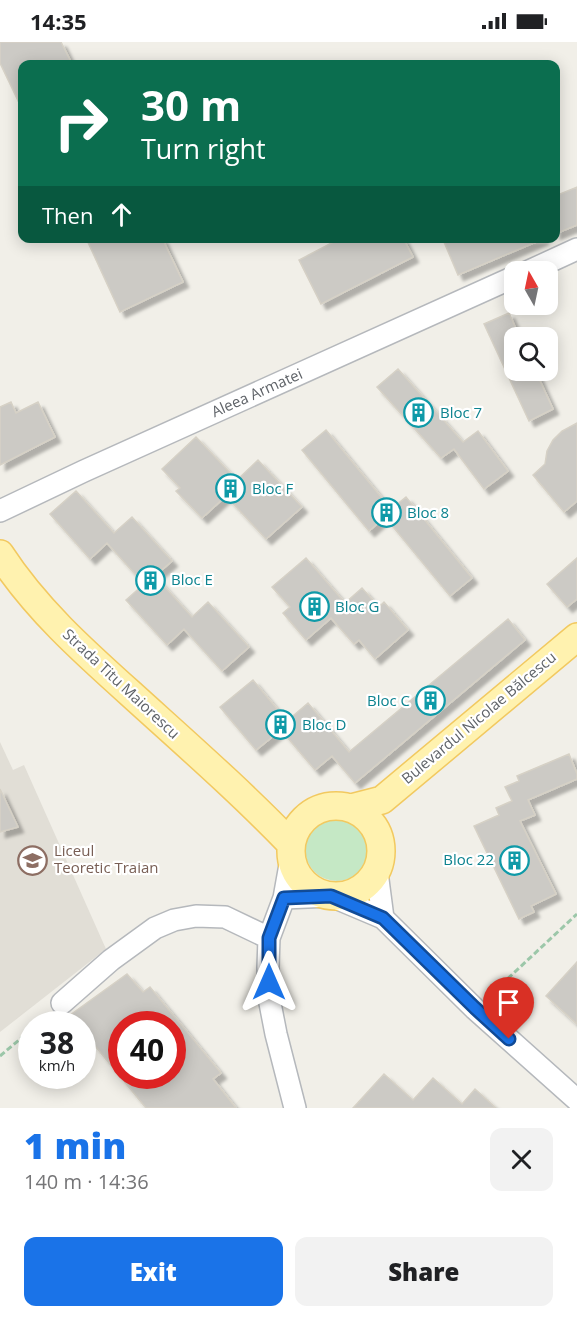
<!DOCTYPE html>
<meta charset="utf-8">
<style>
body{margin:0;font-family:"Open Sans",sans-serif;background:#f2f2f2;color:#202124;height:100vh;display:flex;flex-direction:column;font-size:22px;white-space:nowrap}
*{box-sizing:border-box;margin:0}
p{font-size:20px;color:#757577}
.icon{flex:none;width:33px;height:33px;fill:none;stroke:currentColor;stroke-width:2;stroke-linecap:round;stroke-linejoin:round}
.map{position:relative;height:1066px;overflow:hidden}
.details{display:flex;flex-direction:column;background:#fff;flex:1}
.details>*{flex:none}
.banner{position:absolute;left:18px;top:18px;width:542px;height:183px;border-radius:12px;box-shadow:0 3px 15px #0003;background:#0b6e4f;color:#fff;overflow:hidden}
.needle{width:39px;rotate:351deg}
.tools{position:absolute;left:504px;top:219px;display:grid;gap:12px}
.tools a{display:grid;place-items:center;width:54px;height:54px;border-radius:12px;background:#fff;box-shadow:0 3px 15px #0003;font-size:30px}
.speed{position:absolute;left:18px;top:969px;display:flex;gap:12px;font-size:30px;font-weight:700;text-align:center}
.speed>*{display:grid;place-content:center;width:78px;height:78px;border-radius:50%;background:#fff;box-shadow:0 3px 15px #0003;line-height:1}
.speed small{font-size:15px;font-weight:400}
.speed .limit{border:9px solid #d22;background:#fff;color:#111}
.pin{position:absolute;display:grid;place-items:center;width:51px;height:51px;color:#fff;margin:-62px -26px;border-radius:50% 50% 50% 0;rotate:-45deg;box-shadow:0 0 6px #0007}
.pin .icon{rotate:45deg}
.me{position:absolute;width:66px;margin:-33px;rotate:0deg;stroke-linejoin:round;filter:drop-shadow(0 0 4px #0008)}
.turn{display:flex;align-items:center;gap:21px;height:126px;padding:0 24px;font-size:27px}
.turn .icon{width:78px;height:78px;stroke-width:2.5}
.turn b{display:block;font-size:42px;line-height:51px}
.then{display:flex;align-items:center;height:57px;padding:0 24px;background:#0003;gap:12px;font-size:22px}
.round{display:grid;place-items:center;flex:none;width:63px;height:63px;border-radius:12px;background:#f2f2f2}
.head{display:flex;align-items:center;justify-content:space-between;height:102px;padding:0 24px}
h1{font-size:36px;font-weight:800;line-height:45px;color:#1a73e8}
.button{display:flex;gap:12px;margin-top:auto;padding:12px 24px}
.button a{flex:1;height:69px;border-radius:12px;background:#1a73e8;color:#fff;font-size:24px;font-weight:800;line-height:69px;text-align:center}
.button a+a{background:#f2f2f2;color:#202124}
.status{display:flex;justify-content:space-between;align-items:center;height:42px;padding:0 30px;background:#fff;direction:ltr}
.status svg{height:16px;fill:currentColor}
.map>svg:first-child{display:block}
</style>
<div class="status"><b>14:35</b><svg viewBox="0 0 49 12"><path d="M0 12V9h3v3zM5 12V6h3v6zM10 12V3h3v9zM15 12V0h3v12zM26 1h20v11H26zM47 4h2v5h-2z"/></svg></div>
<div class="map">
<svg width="577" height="1066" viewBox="0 0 577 1066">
<defs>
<filter id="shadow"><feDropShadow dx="5.5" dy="5.5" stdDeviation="1.5" flood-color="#0004"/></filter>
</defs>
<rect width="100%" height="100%" fill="#f1efe8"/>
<path fill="#e1ded6" d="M0,700l13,28 11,-5 82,184 -106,83z"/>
<path fill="#c5e8c5" d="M305 807a32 32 0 1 1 64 0a32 32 0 1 1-64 0Z"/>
<path fill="#cccac5" stroke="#d6d1c6" stroke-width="1.5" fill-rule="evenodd" filter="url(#shadow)" d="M0,0h61l11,22h-50v45l-22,-46z
M577,145v38l-22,9v-38z
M86,196h76l21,44 -63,30z
M341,196h62l10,19 -92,47 -22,-44z
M451,196h92v1l-85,36 -14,-33z
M509,271l11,25h-6v32h21l18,39 -24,12 -45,-97z
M398,327l65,73 15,-11 30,40 -24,18 -30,-40 -13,9 -64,-71z
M11,360l5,11 22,-11 17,35 -55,28v-58z
M577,381v78l-13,11 -31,-37 12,-11 2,-13 6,-11 9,-9z
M326,388l65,79 15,-12 66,81 -22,18 -65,-79 -16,14 -67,-81z
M196,395l41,43 21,-20 44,47 -36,32 -40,-43 -24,22 -26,-27 4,-3 -18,-19z
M76,449l38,42 18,-16 40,44 -17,15 37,41 16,-15 41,45 -27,24 -38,-42 -17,16 -41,-45 18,-16 -37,-41 -17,16 -40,-45z
M306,516l39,45 17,-15 17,19 5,-5 24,28 -33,29 -16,-19 -5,4 -23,-26 -25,22 -23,-27 7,-6 -18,-20z
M577,516v41l-10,8 -20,-23z
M508,577l17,21 -170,143 -23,-27 -17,14 -34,-40 -25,20 -36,-43 33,-27 34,41 21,-18 41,49z
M569,712l8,20v5l-49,21 7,15 -15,6 36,73 -25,12 3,6 -15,7 -45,-93 25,-11 -3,-7 16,-7 -7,-14 14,-6 -2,-5z
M0,747l18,38 -18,5z
M577,920v62l-31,-28z
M127,932l16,18 7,-5 71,86 -8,6 23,29h-90l-64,-78v-6h-4l-8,-9zM122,982h50v52h-50z
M384,1032l29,26 20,-22 29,26 13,-15 21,19h-143z"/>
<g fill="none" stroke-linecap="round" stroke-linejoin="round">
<defs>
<path id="minor" d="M527,230l50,-23
M0,469l84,-40 430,-194
M291,817l-7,39 -15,40 -1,29 1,31 7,36 19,74
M377,830l6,46 92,91 102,91
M284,856l47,-2 52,22
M62,961l49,-43 44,-32 19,-8 22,-4 29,1 44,21"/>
<path id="major" d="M0,512c35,54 83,97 131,140 54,49 109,97 160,150
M291 809a45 45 0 1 1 90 0a45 45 0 1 1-90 0Z
M351,766l31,-8 195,-163"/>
</defs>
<use href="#minor" stroke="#b5b8bc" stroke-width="24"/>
<use href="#major" stroke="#f2c960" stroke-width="30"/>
<path stroke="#9cc7a9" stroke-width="3" stroke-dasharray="6 3" stroke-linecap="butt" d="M488,955l89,-83
M37,982l10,-8
M0,1014l32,-27"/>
<use href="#minor" stroke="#fff" stroke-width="21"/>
<use href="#major" stroke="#fff2af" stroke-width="27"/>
</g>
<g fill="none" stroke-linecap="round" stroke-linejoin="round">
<defs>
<path id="route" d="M269,940v-44l15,-40 47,-2 52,22 92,90 34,31"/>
</defs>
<use href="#route" stroke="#114b97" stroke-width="15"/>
<use href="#route" stroke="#1a73e8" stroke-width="10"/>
</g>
<defs>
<symbol id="building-ring" viewBox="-11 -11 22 22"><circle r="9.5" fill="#fff" stroke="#0f9aa8" stroke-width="1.5"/><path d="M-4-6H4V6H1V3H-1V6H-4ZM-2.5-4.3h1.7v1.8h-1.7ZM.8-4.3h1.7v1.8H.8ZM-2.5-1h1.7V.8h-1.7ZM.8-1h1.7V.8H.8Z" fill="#0f9aa8"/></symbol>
<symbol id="university-ring" viewBox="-11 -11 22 22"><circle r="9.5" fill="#fff" stroke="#8d6e63" stroke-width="1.5"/><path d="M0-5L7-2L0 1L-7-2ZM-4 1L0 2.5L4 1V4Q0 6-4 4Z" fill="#8d6e63"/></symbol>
</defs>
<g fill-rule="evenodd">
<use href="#building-ring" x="402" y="354" width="33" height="33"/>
<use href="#building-ring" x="214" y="430" width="33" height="33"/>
<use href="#building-ring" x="370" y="454" width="33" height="33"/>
<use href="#building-ring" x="134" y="522" width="33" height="33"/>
<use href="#building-ring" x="298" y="548" width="33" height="33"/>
<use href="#building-ring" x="414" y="642" width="33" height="33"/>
<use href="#building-ring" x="264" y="666" width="33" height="33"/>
<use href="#university-ring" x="16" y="802" width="33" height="33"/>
<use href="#building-ring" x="498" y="802" width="33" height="33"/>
</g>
<g text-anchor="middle" stroke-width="4.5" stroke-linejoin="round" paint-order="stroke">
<g font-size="15" fill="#5f6368" stroke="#fff">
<text transform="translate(257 351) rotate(-24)" y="5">Aleea Armatei</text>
<text transform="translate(121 642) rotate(43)" y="5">Strada Titu Maiorescu</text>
<text transform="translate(479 676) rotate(-40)" y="5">Bulevardul Nicolae Bălcescu</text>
</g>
<g font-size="15" fill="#0d838f" stroke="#fff" text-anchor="start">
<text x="440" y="376">Bloc 7</text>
<text x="252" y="452">Bloc F</text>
<text x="407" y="476">Bloc 8</text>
<text x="171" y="543">Bloc E</text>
<text x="335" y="570">Bloc G</text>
<text x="410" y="664" text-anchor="end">Bloc C</text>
<text x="302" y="688">Bloc D</text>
<text x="494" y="823" text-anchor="end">Bloc 22</text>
</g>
<g font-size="15" fill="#785e54" stroke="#fff" text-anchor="start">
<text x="54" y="814">Liceul<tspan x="54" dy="17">Teoretic Traian</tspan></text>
</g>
</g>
</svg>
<div class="tools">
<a><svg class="needle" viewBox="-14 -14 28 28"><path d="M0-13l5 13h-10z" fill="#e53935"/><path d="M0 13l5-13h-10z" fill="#757577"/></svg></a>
<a><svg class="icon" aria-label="search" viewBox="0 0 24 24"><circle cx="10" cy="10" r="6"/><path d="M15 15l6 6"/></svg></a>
</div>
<div class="speed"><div>38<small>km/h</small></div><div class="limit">40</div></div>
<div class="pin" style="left:509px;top:997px;background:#d93025"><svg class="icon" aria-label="arrive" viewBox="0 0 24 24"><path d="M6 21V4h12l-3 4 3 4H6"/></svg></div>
<svg class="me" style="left:269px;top:940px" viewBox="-20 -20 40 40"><path d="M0-17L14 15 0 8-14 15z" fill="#1a73e8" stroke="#fff" stroke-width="4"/></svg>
<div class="banner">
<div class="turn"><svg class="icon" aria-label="right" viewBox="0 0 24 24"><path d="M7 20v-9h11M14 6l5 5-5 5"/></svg><div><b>30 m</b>Turn right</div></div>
<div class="then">Then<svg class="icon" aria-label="ahead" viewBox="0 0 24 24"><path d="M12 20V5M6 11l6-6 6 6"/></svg></div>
</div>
</div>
<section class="details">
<div class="head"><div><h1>1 min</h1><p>140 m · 14:36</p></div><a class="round"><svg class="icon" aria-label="close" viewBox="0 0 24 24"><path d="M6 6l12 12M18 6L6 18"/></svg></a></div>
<div class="button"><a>Exit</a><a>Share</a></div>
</section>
